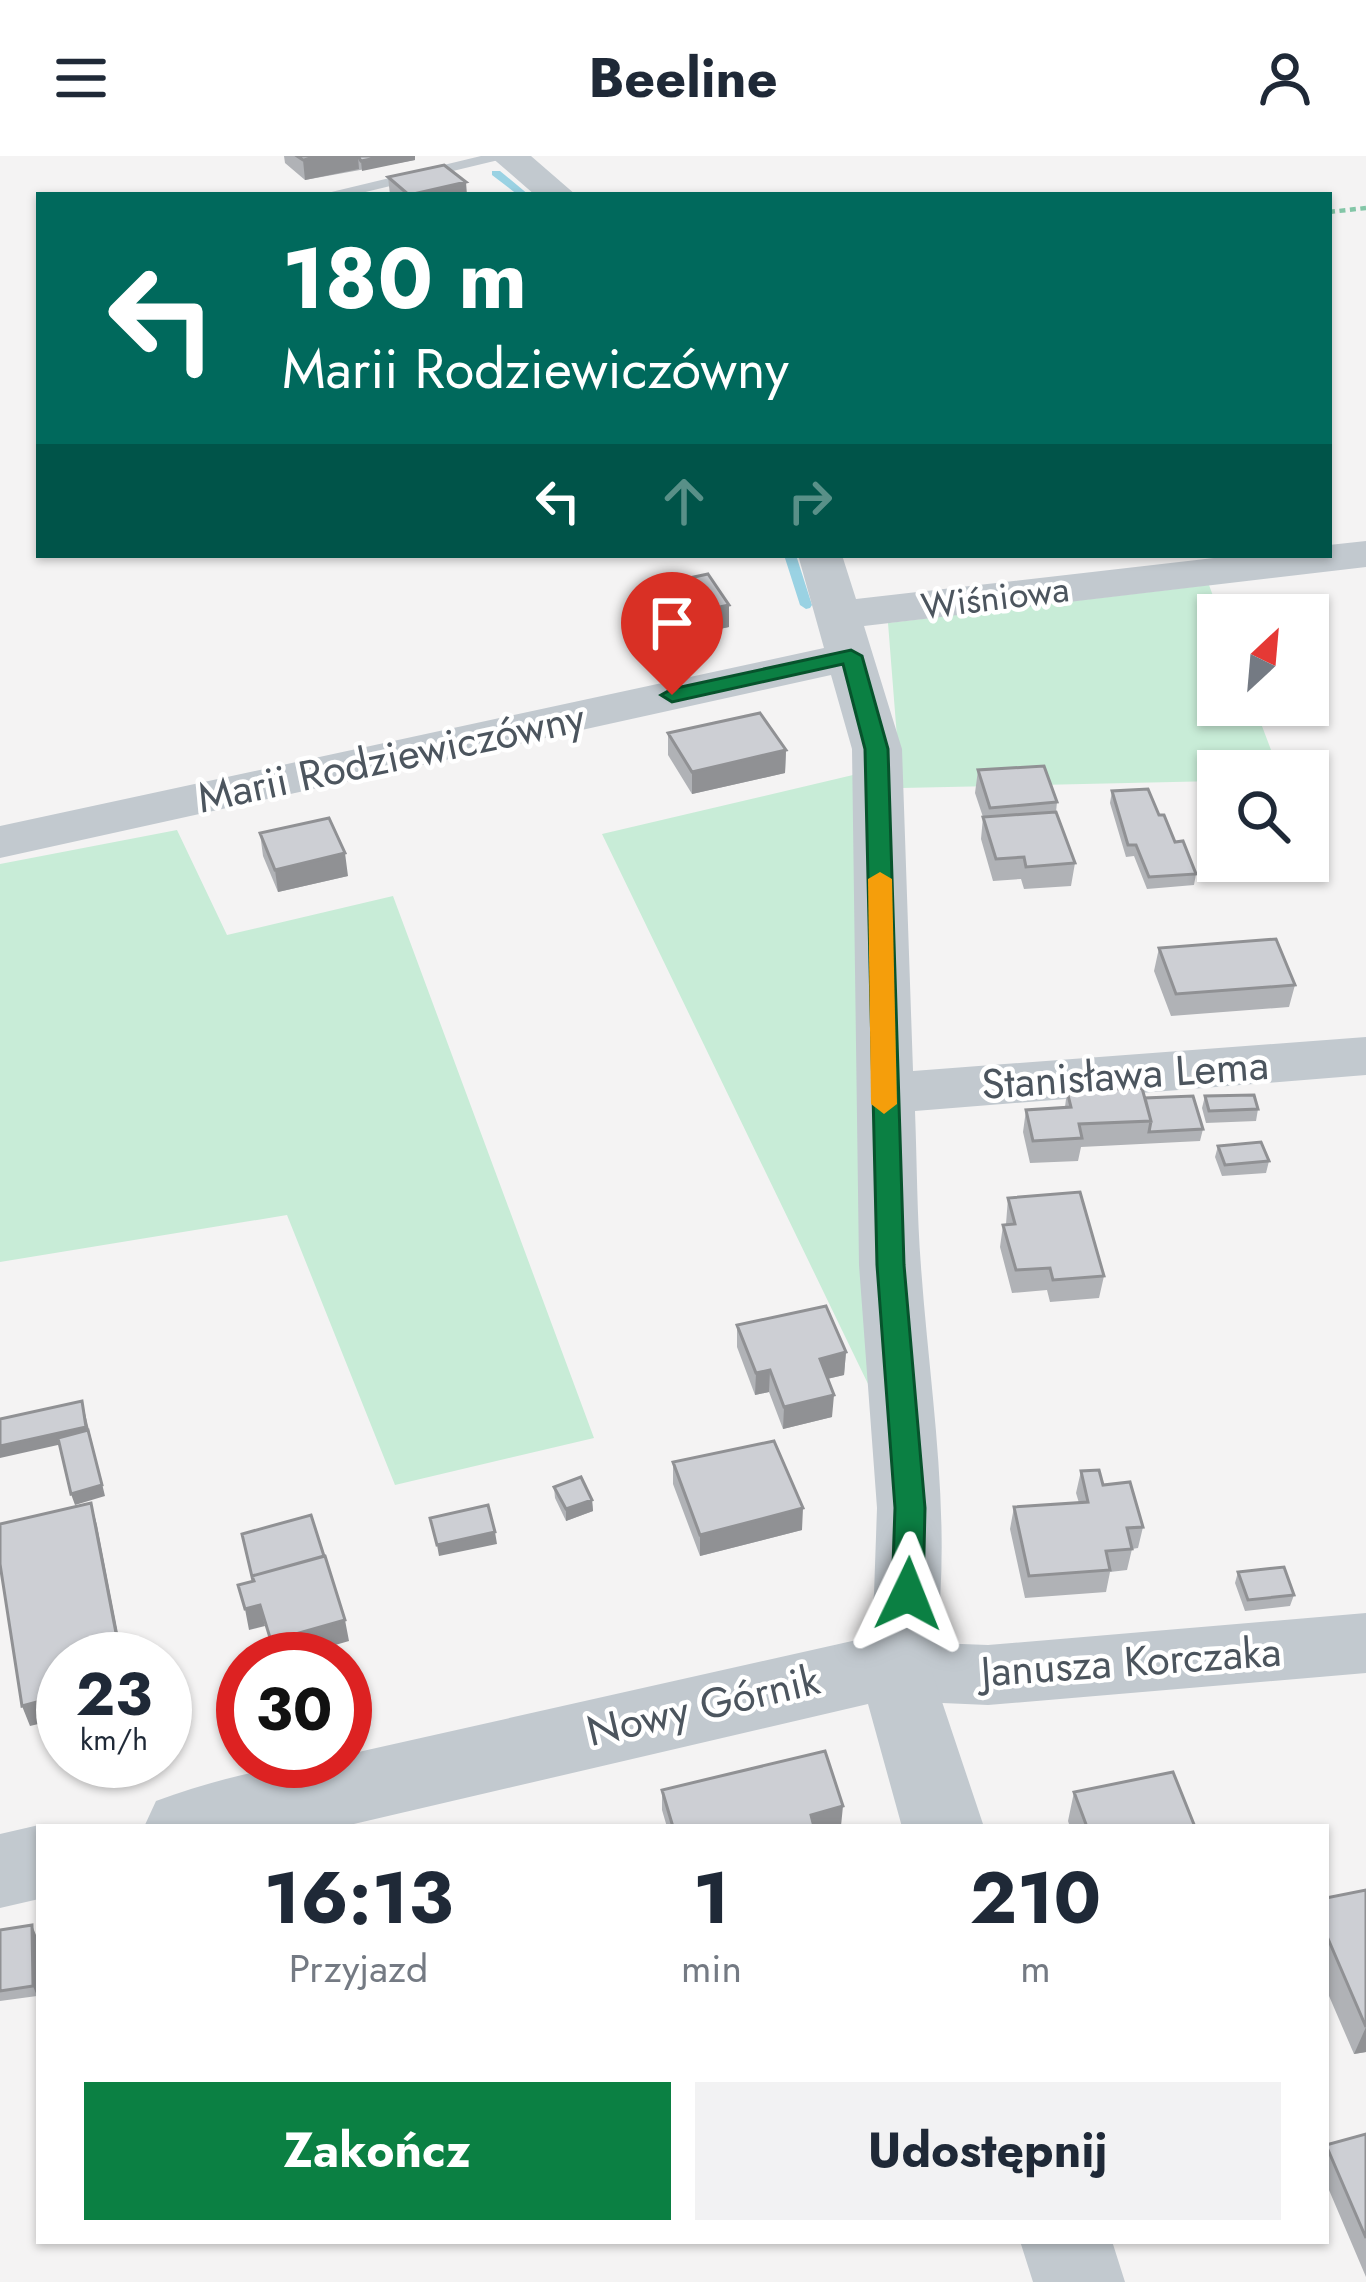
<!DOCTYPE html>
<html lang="pl">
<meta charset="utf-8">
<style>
body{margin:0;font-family:Jost,sans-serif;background:#f2f2f3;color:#1f2937;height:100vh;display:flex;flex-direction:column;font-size:45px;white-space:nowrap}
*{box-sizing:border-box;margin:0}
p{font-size:39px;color:#747a83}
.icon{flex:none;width:66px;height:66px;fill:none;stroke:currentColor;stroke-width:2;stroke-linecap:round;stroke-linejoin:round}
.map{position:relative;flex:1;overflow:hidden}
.sheet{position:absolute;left:36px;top:1668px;width:1293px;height:420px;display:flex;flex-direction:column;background:#fff;border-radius:0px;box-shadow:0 3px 9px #0004}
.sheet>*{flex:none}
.hud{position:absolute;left:36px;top:36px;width:1296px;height:366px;border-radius:0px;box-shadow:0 3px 9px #0004;background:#00695c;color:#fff;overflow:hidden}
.needle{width:78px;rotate:26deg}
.buttons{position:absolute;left:1197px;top:438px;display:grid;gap:24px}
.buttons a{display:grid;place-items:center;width:132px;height:132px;border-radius:0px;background:#fff;box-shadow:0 3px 9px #0004;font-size:60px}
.speed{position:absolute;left:36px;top:1476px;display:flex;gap:24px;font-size:60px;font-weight:700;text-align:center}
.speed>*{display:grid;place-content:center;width:156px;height:156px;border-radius:50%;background:#fff;box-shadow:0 3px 9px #0004;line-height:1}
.speed small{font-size:30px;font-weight:400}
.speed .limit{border:18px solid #d22;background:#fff;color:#111}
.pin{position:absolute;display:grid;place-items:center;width:102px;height:102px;color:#fff;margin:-123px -51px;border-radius:50% 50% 50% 0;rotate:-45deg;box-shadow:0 0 12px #0007}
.pin .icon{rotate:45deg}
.me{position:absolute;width:132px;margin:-66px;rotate:2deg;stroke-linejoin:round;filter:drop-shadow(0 0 9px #0008)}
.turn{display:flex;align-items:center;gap:42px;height:252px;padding:0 48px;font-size:54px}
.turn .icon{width:156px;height:156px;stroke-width:2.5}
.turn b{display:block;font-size:84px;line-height:102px}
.lanes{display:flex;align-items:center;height:114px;padding:0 48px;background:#0003;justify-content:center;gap:60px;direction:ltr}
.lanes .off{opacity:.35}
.eta{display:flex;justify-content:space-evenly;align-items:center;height:204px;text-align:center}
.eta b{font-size:72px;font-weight:700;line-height:84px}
.primary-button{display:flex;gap:24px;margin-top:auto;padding:24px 48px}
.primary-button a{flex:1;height:138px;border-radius:0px;background:#0b8043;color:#fff;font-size:48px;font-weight:700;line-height:138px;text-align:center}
.primary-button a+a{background:#f2f2f3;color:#1f2937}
header{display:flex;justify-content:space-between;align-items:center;height:156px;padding:0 48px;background:#fff;font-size:54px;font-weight:700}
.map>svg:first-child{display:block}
</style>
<header><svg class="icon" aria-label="menu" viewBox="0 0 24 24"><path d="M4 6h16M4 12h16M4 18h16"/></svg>Beeline<svg class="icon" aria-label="person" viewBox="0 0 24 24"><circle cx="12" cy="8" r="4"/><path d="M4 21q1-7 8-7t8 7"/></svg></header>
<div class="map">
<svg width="1366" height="2126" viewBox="0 0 1366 2126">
<rect width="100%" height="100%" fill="#f4f3f3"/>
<path fill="#c8ecd7" d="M1209,429l11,30 -2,90h36l25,66h-61v10l-317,7 -13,-165z
M853,619l17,613 -268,-554z
M177,674l50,105 166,-39 201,542 -199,47 -108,-270 -287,47v-398z"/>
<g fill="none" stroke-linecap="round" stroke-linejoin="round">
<path fill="#9ad2e3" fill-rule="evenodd" d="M492,15h8l29,24h-11l-26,-20z
M784,399h12l16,50 -2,3 -4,1 -6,-4z"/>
<path stroke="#83c6a7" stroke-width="4.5" stroke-dasharray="6 4.5" stroke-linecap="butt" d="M1329,56l37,-4"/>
<path fill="#c2c9cf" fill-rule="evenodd" d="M481,0h34l-162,39h-34z"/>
<path fill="#c2c9cf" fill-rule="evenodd" d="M490,0h41l45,39h-41z
M1366,385v26l-502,59 38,123 11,322 453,-34v38l-451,36c2,52 2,104 6,156 9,126 31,249 15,376l52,2 378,-32v60l-378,32 -91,-4 -25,-9 -10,-21 12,-77 3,-86 -18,-243 -7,-516 -21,-74 -831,183v-32l824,-178 -26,-93h44l14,44 384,-44h89v-10z"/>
<path fill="#c2c9cf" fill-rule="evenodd" d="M870,1481l27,1 27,10 60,179h-82l-34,-123 -527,123h-197l12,-26c58,-21 128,-40 189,-40v-6z
M39,1669l6,2h-6v72l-39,9v-74z
M1020,2085h92l13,41h-92z"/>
</g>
<path fill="#b0b2b6" d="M284,0h131v4l-110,20 -20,-17z
M388,21l79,18h-77z
M647,431l82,18v22l-62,13 -20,-31z
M668,577l118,17 -1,23 -93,21 -24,-39z
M978,614l79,32 -1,10 19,51 -4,23 -47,3 -3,-10 -28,2 -12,-42 2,-22 -8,-24z
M1112,635l47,24 37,59 -2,11 -47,4 -13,-33 -8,1 -16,-54z
M1218,657v48h22l-25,2 -10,-23 2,-11 7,-1 -2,-3 2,-11z
M260,677l88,43 -70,16 -15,-36z
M1159,792l136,37 -6,22 -118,9 -17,-45z
M1067,935l78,7 58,31 -3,12 -119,6 -3,14 -48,2 -7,-31 3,-22 39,-3z
M1205,940l53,13 -2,12 -50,2 -4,-15z
M1218,990l51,15 -3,12 -44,3 -7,-19z
M1008,1042l96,78 -5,22 -49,4 -3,-12 -35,3 -12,-46 3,-22 3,-1z
M737,1169l109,27 -2,23 -17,4 5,38 -49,12 -14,-37 -14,3 -18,-48z
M673,1306l129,68 -102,26 -27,-72z
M1081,1315l22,14 40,42 -5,21 -6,1 -5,21 -17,2 -4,20 -81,6 -15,-69 4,-22 65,-4 -3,-10z
M554,1331l38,13 1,11 -27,10 -11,-23z
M1238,1416l56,23 -4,11 -45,5 -10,-28z
M662,1634l179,36 -174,1 -5,-17z
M1074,1636l121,35h-125l-2,-6z
M1366,1734v162l-12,2 -28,-65v-91z
M0,1774l36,5 1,61 -37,5z
M1366,1978v143l-40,-94v-39z"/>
<path fill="#909194" d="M325,0h33l1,13 -54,11 -2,-20z
M386,0h29v4l-53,11 -1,-10z
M466,26l1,13h-57z
M729,449v22l-62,13v-22z
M786,594l-1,23 -93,21v-22z
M345,697l3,23 -70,16 -3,-22z
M846,1196l-2,23 -26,6 2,-22z
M770,1214l-1,22 -14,3 1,-22z
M834,1239l-2,22 -49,12 1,-22z
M82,1245l23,95 -30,9 -4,-11 18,-56 -89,20v-12z
M592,1344l1,11 -27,10v-12z
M91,1347l6,22 26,134h-2z
M803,1352l-1,22 -102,26v-21z
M495,1376l2,12 -58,12 -2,-11z
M260,1449l5,21 -16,4 -4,-21z
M345,1464l4,21 -62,18h-13l-3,-18z
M63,1539v23l-33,8 -8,-20z
M843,1650l-2,20 -31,1 1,-12z
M32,1769l4,10 1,61 -4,-10z
M1366,1871v25l-12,2z"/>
<path fill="#cdcfd4" stroke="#909194" stroke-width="3" d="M297,0h28l-22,4z
M358,0h28l-25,5z
M444,9l22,17 -57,13 -21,-18z
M708,418l21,31 -62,13 -20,-31z
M760,557l26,37 -94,22 -24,-39z
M1044,610l13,36 -67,6 -12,-38z
M1148,633l11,26h5l11,27 8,-1 13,33 -47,3 -13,-32h-8l-16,-54z
M1056,656l19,51 -49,4 -2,-10 -28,2 -13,-42z
M329,662l16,35 -70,17 -15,-37z
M1218,672v24l-11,-23z
M1276,783l19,46 -119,9 -17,-46z
M1142,932l9,33 -72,3 3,14 -49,3 -7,-31 45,-3 -4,-16z
M1254,939l4,14 -49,2 -4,-15z
M1193,940l10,33 -54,3 2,-11 -6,-23z
M1261,986l8,19 -44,4 -7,-19z
M1080,1036l24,84 -51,4 -3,-12 -34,2 -13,-45 12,-1 -7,-26z
M826,1150l20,46 -26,7 14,36 -50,12 -14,-37 -14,3 -19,-48z
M82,1245l4,26 -86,19v-27z
M88,1274l14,55 -31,9 -13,-56z
M774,1285l29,67 -103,27 -27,-73z
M1099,1314l4,15 27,-3 13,45 -16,1 5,21 -26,2 4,19 -81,6 -15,-69 74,-5 -7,-31z
M581,1321l11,23 -26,9 -12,-22z
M91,1347l30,156h-58v36l-41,11 -22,-142v-40z
M488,1349l7,27 -58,13 -7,-27z
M311,1359l13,41 -72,20 1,5 -11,-47z
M325,1400l20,64 -74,21 -11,-36 -15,4 -7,-24 16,-4 -2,-5z
M1284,1411l10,28 -46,5 -10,-28z
M825,1595l18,55 -32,9 3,12h-141l-11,-37z
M1173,1616l22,55h-108l-13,-35z
M1366,1734v137l-40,-93v-36z
M32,1769l1,61 -33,5v-61z
M1366,1978v104l-40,-93z"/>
<path fill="#0b8043" stroke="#07532c" stroke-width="3" d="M851,494l11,6 26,93 16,516 21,243 -2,86 -4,9 -11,4 -12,-4 -4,-9 3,-86 -18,-243 -12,-516 -22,-85 -171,38 -11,-7 11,-6z"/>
<path fill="#f59e0b" d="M880,716l12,7 5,225 -13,10 -13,-10 -3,-225z"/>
<g text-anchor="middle" stroke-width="9" stroke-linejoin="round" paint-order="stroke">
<g font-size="36" fill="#4c555e" stroke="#fff">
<text transform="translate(995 441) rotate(-7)" y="13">Wiśniowa</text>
</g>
<g font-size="42" fill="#4c555e" stroke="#fff">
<text transform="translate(391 601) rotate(-12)" y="15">Marii Rodziewiczówny</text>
<text transform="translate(1125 918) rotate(-4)" y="15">Stanisława Lema</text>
<text transform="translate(1131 1505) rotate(-4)" y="15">Janusza Korczaka</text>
<text transform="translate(703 1549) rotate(-13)" y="15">Nowy Górnik</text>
</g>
</g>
</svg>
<div class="buttons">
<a><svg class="needle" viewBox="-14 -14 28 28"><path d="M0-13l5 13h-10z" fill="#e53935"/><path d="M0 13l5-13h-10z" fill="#747a83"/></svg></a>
<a><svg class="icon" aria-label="search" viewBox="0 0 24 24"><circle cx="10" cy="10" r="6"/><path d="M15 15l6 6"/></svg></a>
</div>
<div class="speed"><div>23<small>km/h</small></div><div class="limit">30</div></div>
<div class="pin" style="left:672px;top:539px;background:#d93025"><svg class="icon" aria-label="arrive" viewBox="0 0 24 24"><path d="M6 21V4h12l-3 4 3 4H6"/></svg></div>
<svg class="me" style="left:908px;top:1438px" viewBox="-20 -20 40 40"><path d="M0-17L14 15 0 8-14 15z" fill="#0b8043" stroke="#fff" stroke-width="4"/></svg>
<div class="hud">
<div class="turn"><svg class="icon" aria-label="left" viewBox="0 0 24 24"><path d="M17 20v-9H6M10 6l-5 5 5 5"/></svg><div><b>180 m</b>Marii Rodziewiczówny</div></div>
<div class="lanes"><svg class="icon" aria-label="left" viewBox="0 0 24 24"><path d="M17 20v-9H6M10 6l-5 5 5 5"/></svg><svg class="icon off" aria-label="ahead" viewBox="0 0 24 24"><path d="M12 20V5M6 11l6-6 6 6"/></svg><svg class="icon off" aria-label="right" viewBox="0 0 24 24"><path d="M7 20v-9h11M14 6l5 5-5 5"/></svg></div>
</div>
<section class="sheet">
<div class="eta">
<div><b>16:13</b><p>Przyjazd</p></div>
<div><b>1</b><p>min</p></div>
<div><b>210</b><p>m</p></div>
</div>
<div class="primary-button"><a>Zakończ</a><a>Udostępnij</a></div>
</section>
</div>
